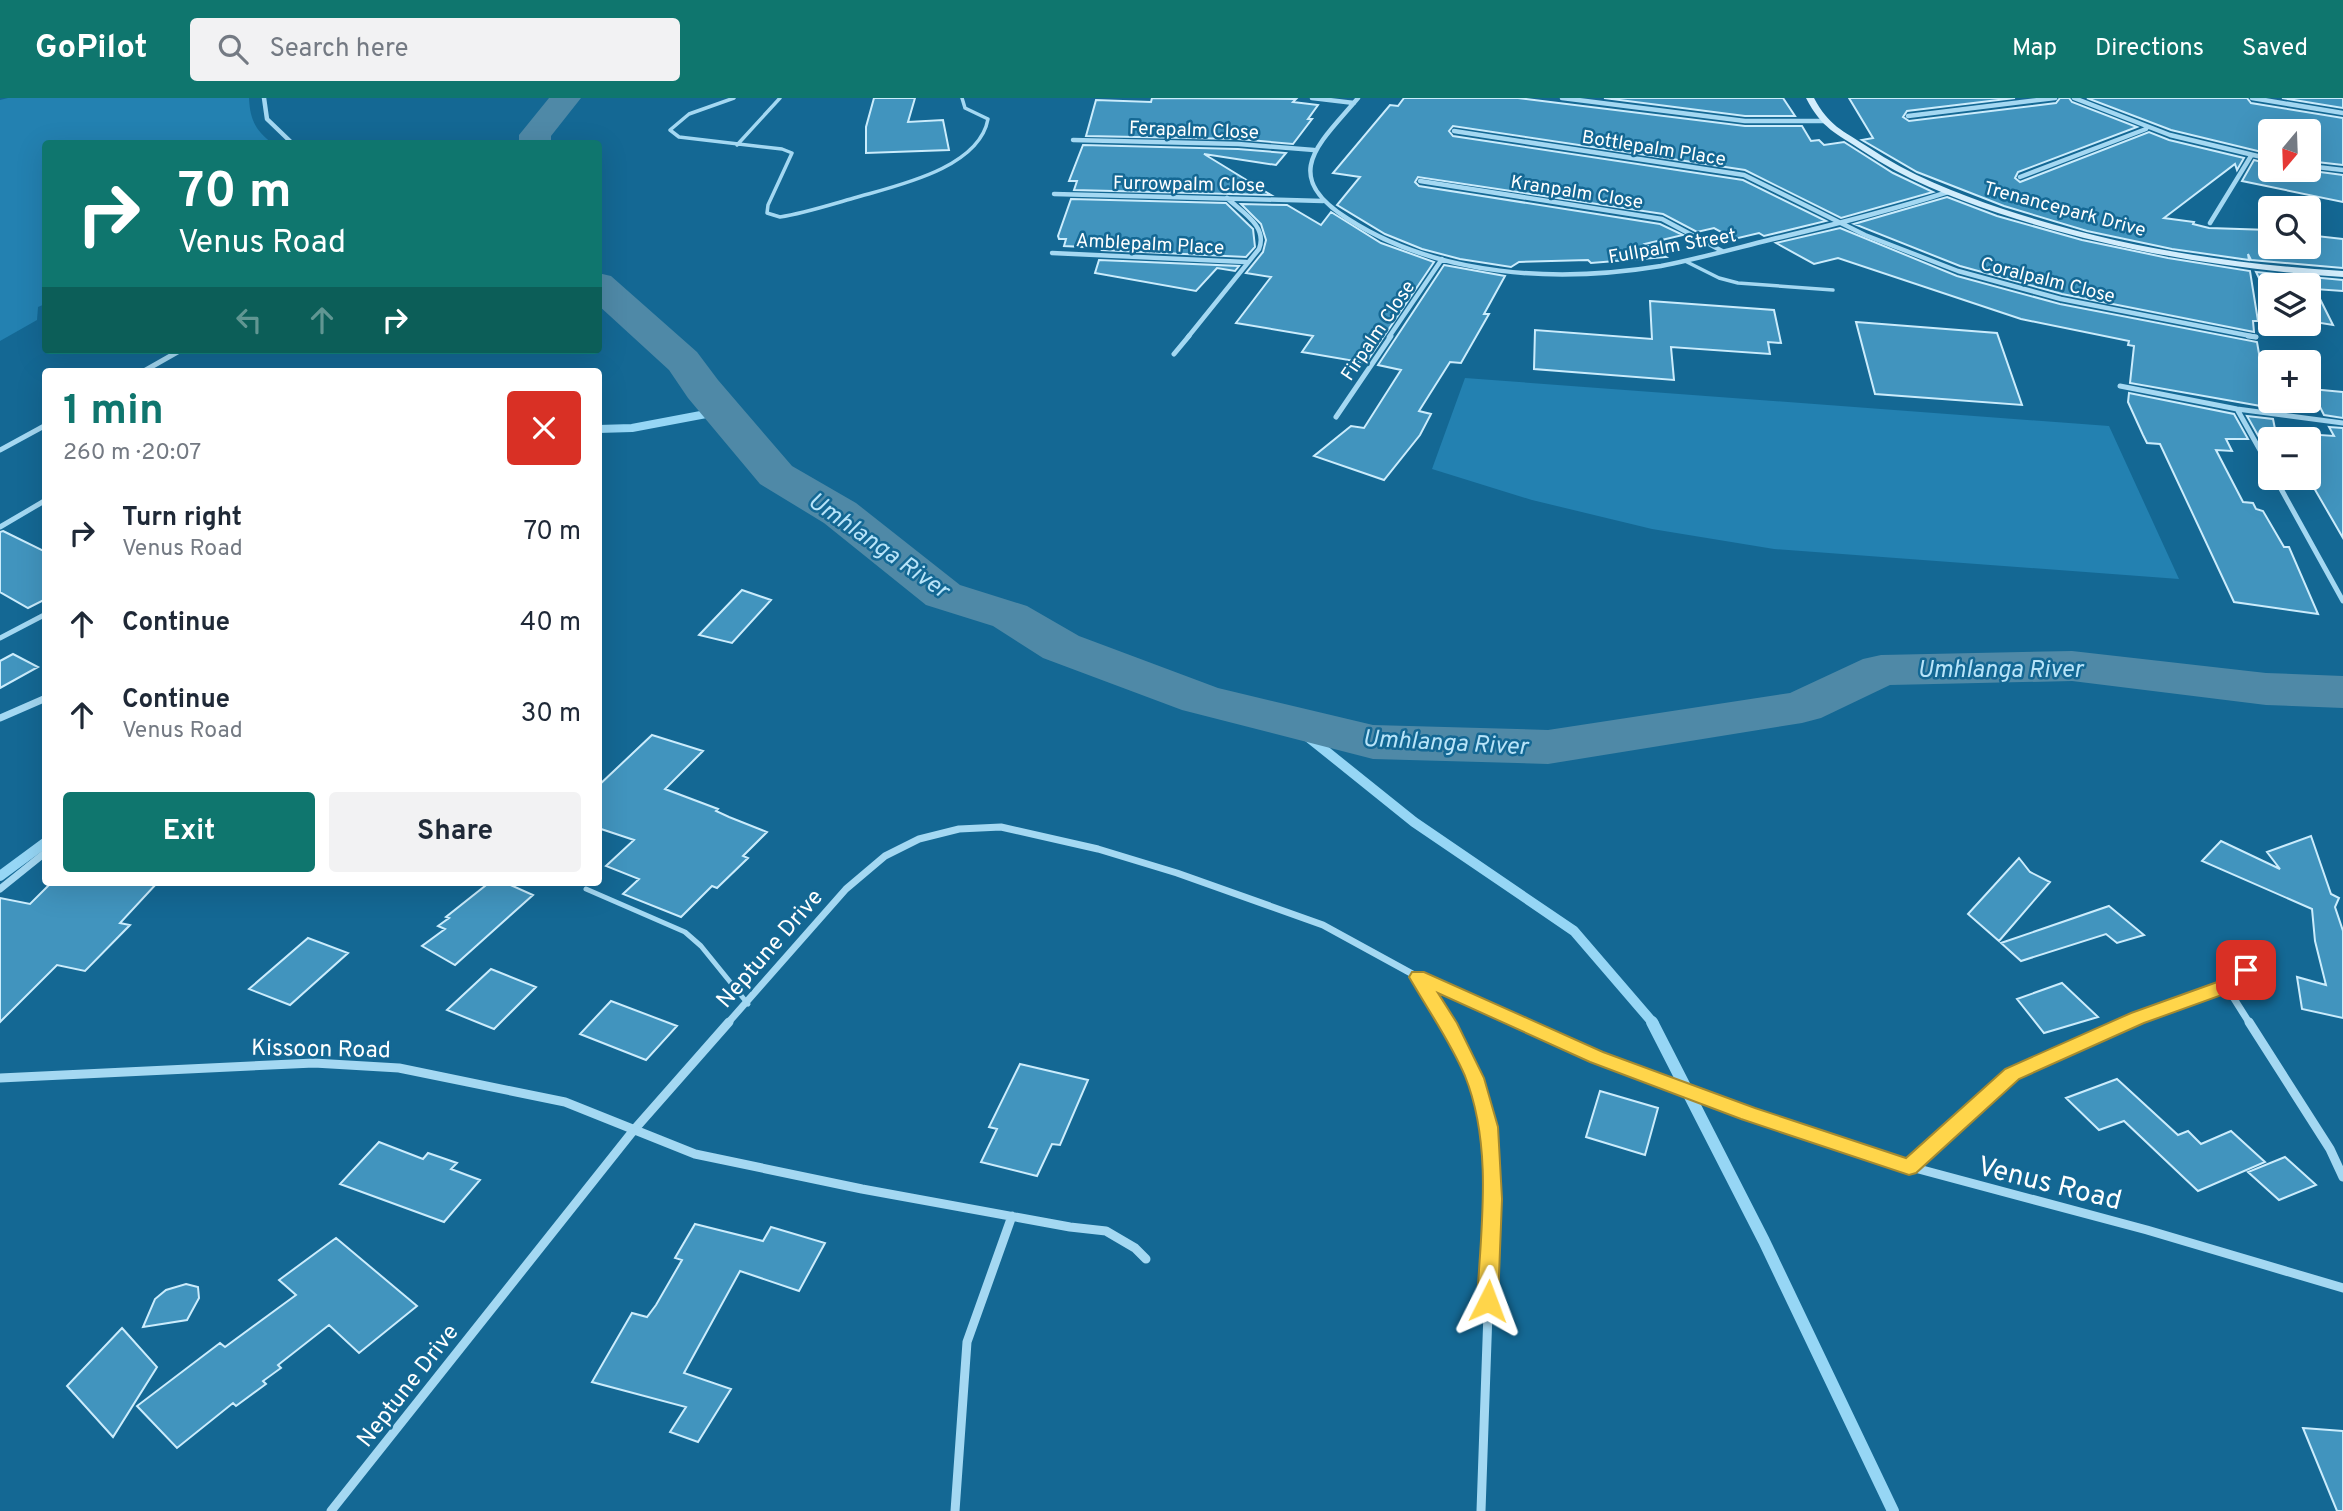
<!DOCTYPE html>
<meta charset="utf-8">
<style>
body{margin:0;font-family:Overpass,sans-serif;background:#f2f2f3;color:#1f2937;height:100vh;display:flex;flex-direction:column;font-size:26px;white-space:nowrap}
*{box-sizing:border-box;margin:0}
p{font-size:23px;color:#747a83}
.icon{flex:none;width:38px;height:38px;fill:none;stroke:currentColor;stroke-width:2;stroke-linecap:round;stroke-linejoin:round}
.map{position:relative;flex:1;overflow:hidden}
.drawer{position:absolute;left:42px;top:270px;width:560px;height:518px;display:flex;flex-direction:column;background:#fff;border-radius:7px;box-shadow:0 7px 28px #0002}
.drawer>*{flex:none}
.guide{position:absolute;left:42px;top:42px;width:560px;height:214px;border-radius:7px;box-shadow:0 7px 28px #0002;background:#0f766e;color:#fff;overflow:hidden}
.needle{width:46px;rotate:199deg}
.fabs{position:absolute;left:2258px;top:21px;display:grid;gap:14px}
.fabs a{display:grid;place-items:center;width:63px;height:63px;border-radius:7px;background:#fff;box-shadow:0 7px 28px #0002;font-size:35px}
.pin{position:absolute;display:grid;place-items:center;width:60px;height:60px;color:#fff;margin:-30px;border-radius:14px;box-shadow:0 4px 10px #0006}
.me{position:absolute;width:77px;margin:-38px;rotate:3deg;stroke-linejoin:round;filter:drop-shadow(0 0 5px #0008)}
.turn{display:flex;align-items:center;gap:24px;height:147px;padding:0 21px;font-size:32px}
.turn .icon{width:91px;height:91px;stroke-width:2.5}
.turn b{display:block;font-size:49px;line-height:60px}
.lanes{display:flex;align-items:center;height:66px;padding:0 21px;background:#0003;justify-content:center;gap:35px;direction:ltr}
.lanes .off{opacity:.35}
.round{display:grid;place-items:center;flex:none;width:74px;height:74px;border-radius:7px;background:#f2f2f3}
.head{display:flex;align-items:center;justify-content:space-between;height:119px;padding:0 21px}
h1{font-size:42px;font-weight:700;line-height:52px;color:#0f766e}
.cta{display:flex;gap:14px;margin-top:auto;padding:14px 21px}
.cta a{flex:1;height:80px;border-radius:7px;background:#0f766e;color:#fff;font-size:28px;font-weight:700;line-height:80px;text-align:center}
.cta a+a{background:#f2f2f3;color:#1f2937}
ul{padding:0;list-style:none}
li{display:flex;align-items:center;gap:21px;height:91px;padding:0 21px}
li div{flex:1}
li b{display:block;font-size:26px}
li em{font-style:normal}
header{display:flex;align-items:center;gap:42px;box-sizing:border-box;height:98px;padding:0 35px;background:#0f766e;color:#fff}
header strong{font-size:33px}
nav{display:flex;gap:38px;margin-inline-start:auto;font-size:24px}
.search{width:490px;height:63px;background:#f2f2f3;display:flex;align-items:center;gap:18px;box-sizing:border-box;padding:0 24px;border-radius:7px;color:#747a83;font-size:26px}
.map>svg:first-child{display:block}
</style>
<header>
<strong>GoPilot</strong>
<div class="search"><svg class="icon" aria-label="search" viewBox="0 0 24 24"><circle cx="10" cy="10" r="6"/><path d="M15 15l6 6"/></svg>Search here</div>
<nav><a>Map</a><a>Directions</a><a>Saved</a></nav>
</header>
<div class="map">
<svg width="2343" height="1413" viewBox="0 0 2343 1413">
<rect width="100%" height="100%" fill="#146894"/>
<path fill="#2381b1" d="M8,0h241c1,21 6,32 23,45l-226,1 -1,160 -7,3 -1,13 -37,21v-241z
M1465,280l644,48 70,153 -405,-30 -122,-20 -120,-29 -100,-31z"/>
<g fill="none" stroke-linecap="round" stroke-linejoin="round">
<path stroke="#96d6f5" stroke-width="8" d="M598,331l34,-1 90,-17"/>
<path stroke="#96d6f5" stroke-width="10" d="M1292,626l122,98 160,109 80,93
M0,778l46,-34"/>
<path stroke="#96d6f5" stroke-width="12" d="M1652,924l112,219 129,270"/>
<path fill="#4f89a7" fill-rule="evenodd" d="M549,0h32l-30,38v8h-32v-9z
M598,175l13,3 86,76 21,28 74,86 64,37 104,82 67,21 52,30 139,52 155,37 175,5 242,-37 73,-34 18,-4 191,-4 194,22 77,3v32l-77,-3 -194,-24 -182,4 -69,33 -19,5 -254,41 -175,-5 -191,-49 -139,-52 -50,-32 -67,-21 -102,-82 -64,-39 -72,-86 -19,-28 -71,-65z"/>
</g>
<path fill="#4194be" stroke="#cbecfc" stroke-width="2" d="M874,0h41l-7,24 35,-2 6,30 -83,3v-26z
M1152,0l144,1 -3,3 25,3 -10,14h4l-19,25 -55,-5 -152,-3 10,-36 55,2z
M1404,0h114l227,28h57l9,15 8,-1 5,5 20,-3 49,31 40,19 -92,26 -96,-48 -292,-44 -4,5 4,5 290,44 83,41 -62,15 -5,-3 -25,6 -20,-11 -17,4 -34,-18 -245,-37 -3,5 4,4 241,38 23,11 -38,9 21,13 -75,6 -3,-3 -69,2 -8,5 -51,-8 -38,-10 -37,-15 -48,-29 23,-28 -27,-4 57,-68 8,1z
M1604,0h179l12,18h-50z
M1849,0h166l-108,13 -4,6 6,4 147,-18 4,-5h9l3,4 65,25 -119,45 -3,6 5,4 129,-50 20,8 75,18 -7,12 -2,-6 -71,54 30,4 -1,2 16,4 61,2v17h38v-12l35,4v29l-92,-8 -3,-6 1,6 -77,-11 -85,-18 -83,-25 -87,-34 -55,-32 11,-2z
M2087,0h160l4,5 92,15v47l-35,-4v-30h-38v23l-99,-24z
M2282,0h61v10z
M1083,47l155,4 48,4 -10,12 -72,-11 67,41 -197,-5 3,-9h-8z
M2254,62l16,4v6h35l38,5v27l-101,-21z
M1947,99l50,19 85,24 86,18 82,13 8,50h-5l1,11 -192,-38 -102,-28 -106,-42z
M1071,101l155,4 27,26 2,18 -9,10 -144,-7 1,-2 -39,-2 2,-7h-7l-1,-3z
M1241,106l46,1 34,20 10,-13 50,31 53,19 -68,101 -64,-11 11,-16 -77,-13 35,-46 -25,-4 17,-21 3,-12 -5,-16z
M1840,130l117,48 103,28 197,38 5,29 4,1 6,36 -142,-25 4,-37 -6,-1 1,-4 -108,-22 -183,-61 -24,6 -38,-21z
M1099,162l140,6 -4,5 -18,-3 -21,23 -101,-18z
M1444,167l61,11 -21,38h5l-28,49 -11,-1 -31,49 12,3 -11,21 -36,45 -70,-24 37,-30 13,2 37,-58 -23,-5z
M2256,174l87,8v11l-28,-2 18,36 -25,-4v-36h-38v16z
M1650,203l124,9 7,33 -13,-1 2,12 -99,-7 3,33 -140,-11 1,-39 117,9z
M1856,224l141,11 25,72 -147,-11z
M2311,291l32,3v26l-19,-3z
M2129,295l105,21 14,25h-22l6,12 -16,-1 27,52 10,1 3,6 7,2 21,36h5l29,67 -84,-12 -74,-158 -13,-1 -4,-8 -15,-33z
M2247,318l26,3 4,20h-17z
M2329,329l14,1v110l-33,-57 -8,-3h6v-39h-28l-4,-7 58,4z
M3,433l43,21v47l-18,9 -28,-16v-60z
M742,492l29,10 -39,43 -33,-8z
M13,556l25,13 -38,21v-27z
M652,637l51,16 -38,38 53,20 -2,2 13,6 38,15 -24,24 5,2 -31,30 -5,-2 -31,31 -58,-23 16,-15 -33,-13 28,-26 -36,-12v-42z
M2311,738l20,58 8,4 -4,9 8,24v87l-41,-9 -5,-32 29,8 -11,-44 -3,-32 -110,-48 19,-20 59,28 -13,-17z
M2019,760l11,14 20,10 -51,59 -31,-27z
M52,784h106l-38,41 10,2 -45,46 -28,-6 -57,57v-124l30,6z
M490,784h14l29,13 -78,70 -33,-19 23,-17 -7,-3 11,-8 -3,-1z
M2109,808l35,29 -27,8 -11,-9 -85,27 -20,-18z
M308,840l40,15 -58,52 -41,-16z
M491,871l45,18 -42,42 -47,-19z
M2062,885l36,34 -54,16 -27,-34z
M611,903l66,25 -31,34 -66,-26z
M1020,966l68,16 -28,65 -8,-1 -15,32 -56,-14 16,-33 -8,-2z
M2117,981l61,56 10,-4 13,13 30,-13 34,31 -67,29 -74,-70 -25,9 -33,-32z
M1600,993l58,17 -13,47 -59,-18z
M379,1044l44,17 5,-6 29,10 -6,6 29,11 -36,42 -104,-38z
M2285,1059l31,28 -37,15 -31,-28z
M695,1126l68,17 8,-14 54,16 -26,48 -59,-20 -56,102 47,16 -33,53 -28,-10 16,-25 -94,-25 40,-69 15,4 9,-12 26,-45 -7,-2z
M336,1140l81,68 -58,47 -30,-28 -51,40 3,3 -18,13 3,3 -30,22 -3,-3 -56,45 -40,-42 83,-63 5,4 71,-52 -17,-15z
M186,1186l12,3 1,11 -12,22 -44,7 12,-28 11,-9z
M122,1230l35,39 -44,70 -46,-51z
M2303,1330l40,3v80h-6z"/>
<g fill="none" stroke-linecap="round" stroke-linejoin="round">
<path stroke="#a4d8f2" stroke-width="3.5" d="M734,0l-45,16 -19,16 9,7 103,12 10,4 -24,52 -1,8 13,4c25,-4 49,-12 74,-19 41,-12 125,-29 134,-79l-23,-11 -3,-10
M737,47l43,-47
M1685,163l34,17 19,5 95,7"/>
<path stroke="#a4d8f2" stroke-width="5" d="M586,791l99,43 16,14 47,58"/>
<path stroke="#a4d8f2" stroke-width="4.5" d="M264,0l3,21 26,25
M1312,0l42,5
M1358,0c-38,45 -80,77 -10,121 90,58 210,64 313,47 36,-7 72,-17 108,-26 60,-14 120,-29 179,-48
M1562,0l183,23h79
M2074,0l96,37 100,24
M2252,0l91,15
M1908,18l147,-18
M1454,33l290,44 121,60 93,36 103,28 195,38
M1073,42l165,4 76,6
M2308,68l35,4
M2020,79l126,-48
M1420,83l242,38 60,32
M1054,96l269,7
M2210,125l41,-67
M1052,155l194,9
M1188,239l71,-88c9,-23 -17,-37 -32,-51
M1389,239l53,-78"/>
<path stroke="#a4d8f2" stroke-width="5" d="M2248,238l8,1
M1174,256l15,-18
M144,273l37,-21
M2120,288l117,23 106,14
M2237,311l33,59
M1336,319l55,-81
M0,352l46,-25
M2275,380l68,123
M0,429l46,-27
M0,540l46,-24"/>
<path stroke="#a4d8f2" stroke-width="7" d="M0,620l46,-20
M0,791l46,-37
M1418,880l31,46
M2226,888l24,38
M727,926l119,-135 39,-33 34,-17 40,-10 42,-2 97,22 79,24 146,52 95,52 103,47
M2124,926l102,-38 40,-32"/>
<path stroke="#a4d8f2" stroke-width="9" d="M1448,924l27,56 14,49 3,72 -11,312
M1517,924l79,35 274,99 277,74 196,58
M2249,924l81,127 13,28
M0,980l314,-15 85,5 166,34 130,52 167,35 208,38 36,4 29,17 11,11
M1909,1069l103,-93 116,-52
M331,1413l302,-380 96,-109
M955,1413l12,-169 45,-126"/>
<path fill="#d2edfc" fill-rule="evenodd" d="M1806,0h8c15,28 28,32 54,49 41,28 88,46 135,62 111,37 224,55 340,62v6c-117,-8 -233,-27 -345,-64 -47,-16 -94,-34 -135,-62 -27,-18 -41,-22 -57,-53z"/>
</g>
<path fill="#ffd54a" stroke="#a68a30" stroke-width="2" d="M2246,865l7,2 2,5 -22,21 -89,32 -125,56 -103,94 -7,2 -168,-56 -151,-57 -152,-69 19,30 27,55 14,49 4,72 -4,102 -3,7 -7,2 -8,-2 -3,-7c4,-73 16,-155 -12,-225 -15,-35 -37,-66 -56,-99l3,-5h12l179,80 152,56 151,50 99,-89 126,-56 89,-32z"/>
<g text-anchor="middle" stroke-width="5" stroke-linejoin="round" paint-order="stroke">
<g font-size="19" fill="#fff" stroke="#146894">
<text transform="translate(1194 31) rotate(2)" y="7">Ferapalm Close</text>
<text transform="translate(1654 49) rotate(9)" y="7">Bottlepalm Place</text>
<text transform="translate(1189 85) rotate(1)" y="7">Furrowpalm Close</text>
<text transform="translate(1577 93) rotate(9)" y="7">Kranpalm Close</text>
<text transform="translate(2065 110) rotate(15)" y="7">Trenancepark Drive</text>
<text transform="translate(1150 145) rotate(3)" y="7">Amblepalm Place</text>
<text transform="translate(1672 147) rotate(-10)" y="7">Fullpalm Street</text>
<text transform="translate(2048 181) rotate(14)" y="7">Coralpalm Close</text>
<text transform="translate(1377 232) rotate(-56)" y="7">Firpalm Close</text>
</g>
<g font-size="23" fill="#fff" stroke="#146894">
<text transform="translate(769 850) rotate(-49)" y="8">Neptune Drive</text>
<text transform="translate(321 950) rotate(1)" y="8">Kissoon Road</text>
<text transform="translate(407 1287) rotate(-52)" y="8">Neptune Drive</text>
</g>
<g font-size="24" font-style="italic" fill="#b8e4f9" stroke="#146894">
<text transform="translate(879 447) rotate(35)" y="8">Umhlanga River</text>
<text x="2000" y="579">Umhlanga River</text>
<text transform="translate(1445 644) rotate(3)" y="8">Umhlanga River</text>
</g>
<g font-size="28" fill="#fff" stroke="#146894">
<text transform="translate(2050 1084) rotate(14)" y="10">Venus Road</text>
</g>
</g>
</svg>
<div class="fabs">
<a><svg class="needle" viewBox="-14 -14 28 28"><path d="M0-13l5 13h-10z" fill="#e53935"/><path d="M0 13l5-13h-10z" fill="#747a83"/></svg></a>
<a><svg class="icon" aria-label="search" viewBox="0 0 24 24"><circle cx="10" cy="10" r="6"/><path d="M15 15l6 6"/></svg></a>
<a><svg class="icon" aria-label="layers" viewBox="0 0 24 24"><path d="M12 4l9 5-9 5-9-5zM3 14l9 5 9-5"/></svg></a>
<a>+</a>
<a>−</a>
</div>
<div class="pin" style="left:2246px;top:872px;background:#d93025"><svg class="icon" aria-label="arrive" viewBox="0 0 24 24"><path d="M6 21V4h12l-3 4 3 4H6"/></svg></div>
<svg class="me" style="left:1488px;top:1203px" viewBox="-20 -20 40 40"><path d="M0-17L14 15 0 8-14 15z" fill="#ffd54a" stroke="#fff" stroke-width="4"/></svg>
<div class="guide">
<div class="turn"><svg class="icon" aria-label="right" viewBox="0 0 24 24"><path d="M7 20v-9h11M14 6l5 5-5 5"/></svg><div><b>70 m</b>Venus Road</div></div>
<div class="lanes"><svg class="icon off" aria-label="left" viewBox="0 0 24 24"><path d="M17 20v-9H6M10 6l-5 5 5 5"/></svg><svg class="icon off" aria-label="ahead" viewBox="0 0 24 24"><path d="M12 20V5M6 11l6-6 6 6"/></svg><svg class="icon" aria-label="right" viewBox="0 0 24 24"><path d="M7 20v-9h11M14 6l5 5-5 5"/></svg></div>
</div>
<section class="drawer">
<div class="head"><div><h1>1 min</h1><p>260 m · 20:07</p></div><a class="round" style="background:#d93025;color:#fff"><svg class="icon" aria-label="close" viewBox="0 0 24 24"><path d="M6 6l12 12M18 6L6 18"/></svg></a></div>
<ul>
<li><svg class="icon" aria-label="right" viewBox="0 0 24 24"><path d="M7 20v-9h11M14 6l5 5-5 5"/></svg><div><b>Turn right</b><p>Venus Road</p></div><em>70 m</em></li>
<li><svg class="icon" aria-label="ahead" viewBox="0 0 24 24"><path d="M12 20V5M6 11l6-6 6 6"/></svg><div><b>Continue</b></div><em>40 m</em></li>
<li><svg class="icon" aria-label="ahead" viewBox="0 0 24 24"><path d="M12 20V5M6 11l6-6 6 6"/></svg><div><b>Continue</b><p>Venus Road</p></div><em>30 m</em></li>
</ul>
<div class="cta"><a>Exit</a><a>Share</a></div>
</section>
</div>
